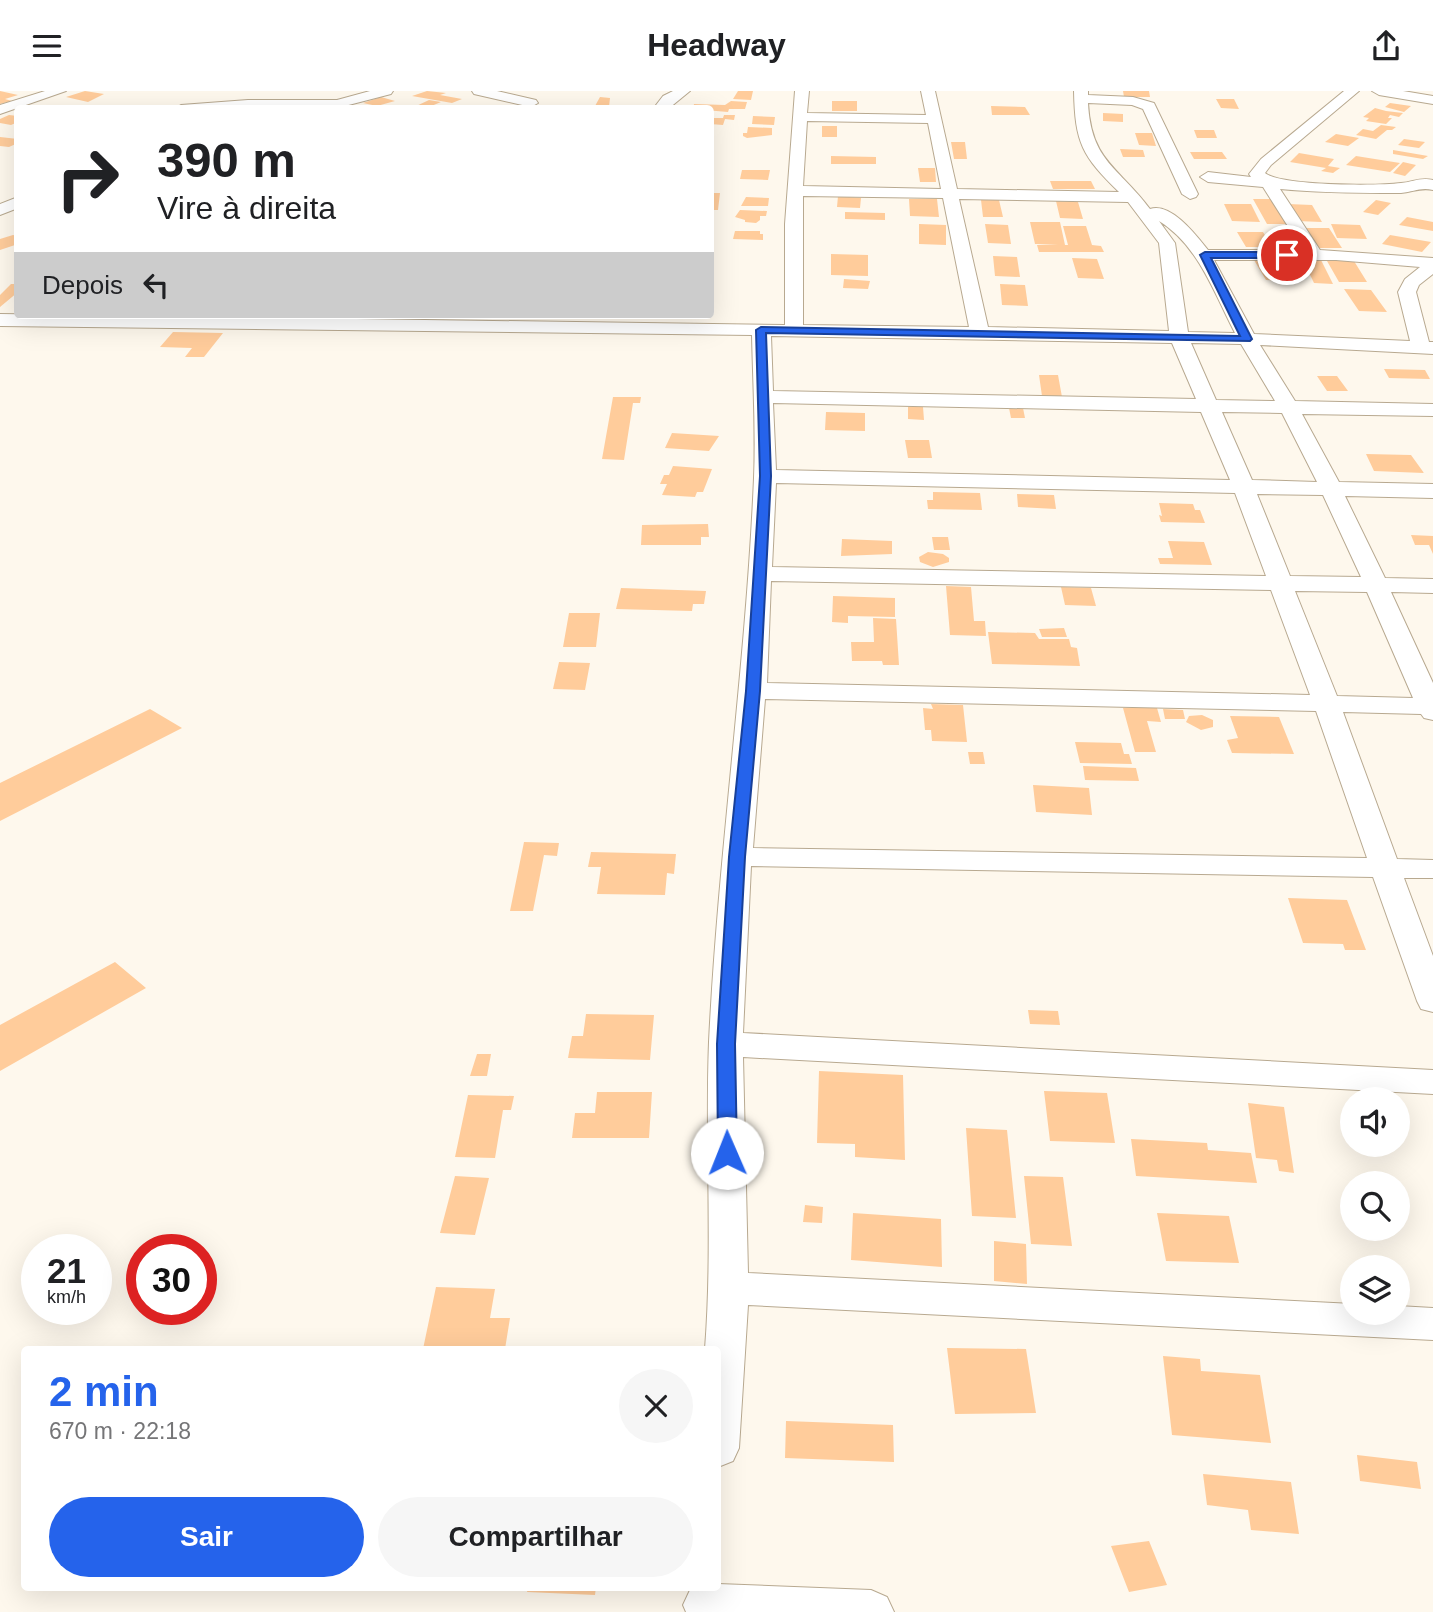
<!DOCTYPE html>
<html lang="pt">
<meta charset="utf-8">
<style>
body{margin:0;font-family:Helvetica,sans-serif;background:#f6f6f6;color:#202124;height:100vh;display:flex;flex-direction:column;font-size:26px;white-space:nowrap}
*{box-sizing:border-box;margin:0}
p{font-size:23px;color:#757577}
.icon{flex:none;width:38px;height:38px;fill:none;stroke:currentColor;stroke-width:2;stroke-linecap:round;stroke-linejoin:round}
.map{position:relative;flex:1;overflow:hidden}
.drawer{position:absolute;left:21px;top:1255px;width:700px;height:245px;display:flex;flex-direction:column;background:#fff;border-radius:7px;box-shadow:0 7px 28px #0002}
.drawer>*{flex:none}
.banner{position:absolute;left:14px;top:14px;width:700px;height:214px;border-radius:7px;box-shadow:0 7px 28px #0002;background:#fff;color:#202124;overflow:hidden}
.tools{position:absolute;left:1340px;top:996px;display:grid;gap:14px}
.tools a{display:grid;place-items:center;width:70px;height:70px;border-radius:50%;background:#fff;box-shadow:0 7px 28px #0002;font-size:35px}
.speed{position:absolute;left:21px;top:1143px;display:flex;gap:14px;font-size:35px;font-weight:700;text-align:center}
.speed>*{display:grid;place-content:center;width:91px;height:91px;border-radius:50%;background:#fff;box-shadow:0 7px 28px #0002;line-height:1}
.speed small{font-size:18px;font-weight:400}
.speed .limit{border:10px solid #d22;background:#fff;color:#111}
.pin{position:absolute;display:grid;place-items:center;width:60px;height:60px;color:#fff;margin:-30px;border:4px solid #fff;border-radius:50%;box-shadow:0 2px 7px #0007}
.me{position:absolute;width:77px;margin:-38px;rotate:359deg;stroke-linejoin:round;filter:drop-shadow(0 0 5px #0008)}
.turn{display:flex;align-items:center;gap:24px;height:147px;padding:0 28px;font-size:32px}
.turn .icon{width:91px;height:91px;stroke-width:2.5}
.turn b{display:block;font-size:49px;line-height:60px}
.then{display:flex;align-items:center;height:66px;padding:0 28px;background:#0003;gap:14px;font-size:26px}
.round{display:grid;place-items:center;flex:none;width:74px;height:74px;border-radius:37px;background:#f6f6f6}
.overview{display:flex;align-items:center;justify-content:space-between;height:119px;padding:0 28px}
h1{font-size:42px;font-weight:800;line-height:52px;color:#2563eb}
.cta{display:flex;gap:14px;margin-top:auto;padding:14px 28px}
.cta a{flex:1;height:80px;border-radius:42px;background:#2563eb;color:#fff;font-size:28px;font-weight:800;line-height:80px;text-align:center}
.cta a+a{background:#f6f6f6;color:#202124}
header{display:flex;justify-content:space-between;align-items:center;height:91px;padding:0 28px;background:#fff;font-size:32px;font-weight:800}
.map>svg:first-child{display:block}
</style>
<header><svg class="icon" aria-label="menu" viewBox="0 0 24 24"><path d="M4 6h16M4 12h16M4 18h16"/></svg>Headway<svg class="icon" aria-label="share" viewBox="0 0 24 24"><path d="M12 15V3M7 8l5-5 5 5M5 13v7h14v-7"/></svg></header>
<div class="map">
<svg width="1433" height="1521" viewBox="0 0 1433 1521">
<rect width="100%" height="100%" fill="#fef8ed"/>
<path fill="#ffcc9b" d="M0,0l18,4 -13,4 7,2 -12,3z
M85,0l19,3 -16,8 -22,-5z
M427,0l19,2 -6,2 22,4 -10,4 -40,-7z
M738,0h15l-2,9 -18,-1z
M1123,0h26l1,6h-26z
M381,6l14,4 -18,5 -14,-3z
M600,6l10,1 -1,9 -14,-1z
M1216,8h18l5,10 -18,-1z
M429,9l12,2 -17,7h-14z
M731,10l16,1 -2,7h-16l-1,3 -35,-3 1,-5 31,1z
M832,10h25v10h-25z
M1390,12l21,3 -7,6 -19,-5z
M991,15l34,1 5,8h-38z
M1375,17l11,3 17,2 -4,4 -9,-2 -2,3h4l-6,6 -20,-3 3,-3 -6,-1z
M1103,22l20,1v8l-20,-1z
M9,24l9,1v6l-7,3 -11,-2v-4z
M724,24h11l-1,5 -9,-1 -2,6 -13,-1 2,-6h11z
M753,25l22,1 -1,8 -22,-1z
M1381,34l15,2 -4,3h-5l-11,9 -20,-4 7,-6 10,2z
M822,35h15v11h-15z
M748,36l24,1v7l-25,3 -4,-2v-3h4z
M1194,39h20l3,8h-20z
M1135,42h17l4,13 -17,-1z
M1336,43l23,4 -11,8 -23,-4z
M0,46l18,2v4l-9,4 -9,-1z
M1404,48l21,3 -6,6 -21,-3z
M951,51h14l2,17h-13z
M1120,58l23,1 2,7h-22z
M1393,59l35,6 -5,3 -30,-5z
M1190,61h32l5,7h-33z
M1299,62l35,6 -6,7 12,2 -7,5 -12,-2 5,-3 -36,-6z
M831,65l45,1v7h-45z
M1356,65l44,7 -10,9 -44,-7z
M1403,71l13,3 -11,11 -12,-3z
M918,77h17l1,14h-16z
M742,79h28l-2,10 -28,-1z
M1050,90h41l4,8h-42z
M710,102h10l-2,17h-8z
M838,105l23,2 -1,10 -23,-1z
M746,106l23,1 -1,8h-27z
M909,108h28l2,18 -29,-1z
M1253,108h18l15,25h-19z
M981,109h18l4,17h-20z
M1376,109l15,3 -13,12 -15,-3z
M1056,110l22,1 5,17 -23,-1z
M1224,113h27l9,18 -28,-1z
M1288,113l24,1 10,17 -25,-1z
M740,119l27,1 -1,5h-6v4l-4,3 -11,-1v-2l-10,-3z
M845,121l40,1v7l-40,-1z
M1407,126l26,5v9l-34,-6z
M1030,131h30l5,23h3l-5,-19h23l6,19 9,1 3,6h-65l-2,-7 21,-1h-23z
M919,133l27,1v20l-27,-1z
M985,133l23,1 3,19 -23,-1z
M1331,133l29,1 7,14 -30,-1z
M1304,137h25l13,20h-25z
M1271,139h19l16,22h-20z
M735,140h25v3h3v6l-30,-1z
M1237,141h26l9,15h-26z
M13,144l5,1v8l-18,6v-11z
M1390,144l41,7 -9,10 -40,-8z
M831,163l37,1v21l-37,-1z
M993,165l24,1 3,20 -25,-1z
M1301,165h18l14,28 -19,-1z
M1072,167l25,1 7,20 -26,-1z
M1254,169h26l14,21 -28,-1z
M1327,170h27l13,21h-28z
M844,188l26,2 -2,8 -25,-1z
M11,193h7v8l-18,15v-12z
M1000,193l25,1 3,21 -26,-1z
M1344,198l27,1 16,22 -28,-1z
M173,241l50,1 -19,24h-19l7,-9 -32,-1z
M1384,278l41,1 5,9 -41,-1z
M1039,284h19l4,22 -20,-1z
M1317,285h20l11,15h-21z
M613,306h28l-1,6h-7l-9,57 -22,-1z
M908,316h15l1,13 -16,-1z
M1009,317h14l2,10h-14z
M826,321l39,1v18l-40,-1z
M672,342l47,3 -10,15 -44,-3z
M905,349h24l3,18h-24z
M1366,363l45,1 13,18 -50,-2z
M673,375l39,3 -9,23h-6l-2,5 -33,-2 5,-11h-7l4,-9h5z
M933,401l47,1 2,17 -54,-1 -1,-9h6z
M1017,403l37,1 2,14 -38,-2z
M1159,412l34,1 2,6h5l5,13 -44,-1 -2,-7 3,1z
M708,433l1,13h-8v8h-60l1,-20z
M1411,444l22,1v18l-4,-9h-14z
M932,446h16l2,13h-16z
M842,448l50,2v13l-51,2z
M1168,450l36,1 8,23 -52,-1 -2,-6h15z
M928,461l15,2 6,4v4l-16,5 -13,-5 -1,-5z
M946,495l25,1 3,34h11l1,15 -36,-1z
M1061,496l30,1 5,18 -31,-1z
M621,497l85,3 -2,13h-11l-1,7 -76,-2z
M833,505l62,2v19l-47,-1v7l-16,-1z
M569,522h31l-4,34h-33z
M873,527l23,1 3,46h-16l-1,-4h-30l-1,-19h23z
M1064,537l3,9h-25l-3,-8z
M988,541l47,1 4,6h30l2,8 6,1 3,18 -88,-2z
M559,571l31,1 -5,27 -32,-1z
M931,613l32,1 4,37 -35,-1 -1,-11h-6l-2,-22 10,1z
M1123,617h34l4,14 -14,-1 9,31h-21z
M150,618l32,19 -182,93v-38z
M1163,618l20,1 2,9h-20z
M1202,624l11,5v7l-12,3 -15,-8 3,-6z
M1230,625l49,1 15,37 -62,-1 -5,-13 11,-2z
M1075,651l46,1 3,11h5l3,10 -52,-1z
M968,661h15l2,12h-15z
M1083,675l53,2 3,13 -54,-1z
M1033,694l56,3 3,27 -56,-3z
M524,751l35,1 -2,13 -13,-1 -11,56h-23z
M591,761l85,2 -2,20 -7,-1 -2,22 -68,-1 4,-27h-13z
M1288,807l59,2 19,50h-21l-2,-6 -40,-1z
M115,871l31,26 -146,83v-46z
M1028,919l30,1 2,14 -30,-1z
M586,923l68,1 -4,45 -82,-2 4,-22h11z
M477,963h14l-4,22h-17z
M819,980l84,4 2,85 -50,-3v-13l-38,-1z
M1044,1000l63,2 8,50 -65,-2z
M597,1001h55l-3,46h-77l3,-25h20z
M468,1004l46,1 -3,14h-8l-8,48 -40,-1z
M1248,1012l36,4 10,66 -15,-2 -2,-11 -21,-2z
M966,1037l41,2 9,88 -44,-2z
M1131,1048l76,4 1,7 43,3 6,30 -121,-7z
M455,1085l34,2 -14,57 -35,-2z
M1024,1085l39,1 9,69 -41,-2z
M805,1114l18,2 -1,16 -19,-1z
M853,1122l88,6 1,48 -91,-7z
M1157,1122l72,3 10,47 -73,-2z
M994,1150l32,3 1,40 -33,-3z
M436,1196l59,2 -5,29h20l-5,31h-82z
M947,1257l79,1 10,64 -81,1z
M1163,1265l37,3 1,12 59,4 11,68 -99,-8z
M786,1330l107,4 1,37 -109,-4z
M1357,1364l60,7 4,27 -61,-8z
M1203,1383l88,8 8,52 -48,-4 -3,-20 -41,-5z
M1149,1450l18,44 -38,7 -18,-46z
M528,1496h68l-1,8 -68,-3z"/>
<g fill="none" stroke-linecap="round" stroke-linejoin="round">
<defs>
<path id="minor" d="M45,0h21l-66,23v-9z
M370,0h23l-2,3 -54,14 -163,1 7,-4 67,-5h89z
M472,0h25l39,9 2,3 -7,4 -57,-13z
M673,0h17l-22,18h-15l10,-13z
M795,0h14l-2,22 119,2 -5,-24h14l22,98 162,3c-37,-36 -44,-49 -45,-101h14v4l45,2 21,6 44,91 -2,3 -6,2 -8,-5 -39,-85 -11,-4 -44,-2c3,59 31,64 62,106 21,-7 46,26 58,41h95l-40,-63 -55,-5 -8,-5 8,-5 43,5 -2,-3 12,-15 83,-68h15l-88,74 -6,8c16,13 113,13 136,10 13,-1 18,-6 32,-3v10c-13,-3 -19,2 -32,3 -40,0 -80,0 -121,-4l40,61 113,8v16l-14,11 -3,7 13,50h4v12l-173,-9 35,56 138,3v12l-131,-2 37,68 94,2v14l-88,-2 40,82 48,1v14l-42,-1 42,91v37l-9,-2 -3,-4 -78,-2 54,147 36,1v18h-29l29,78v56l-12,-3 -4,-8 -44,-124 -622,-11 -8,167 690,37v24l-690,-37 5,216 605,31v9h45v-7l35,2v32l-685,-35 -9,143 -6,13 -15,6v-118h-13c8,-102 0,-204 4,-307 9,-188 37,-375 45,-564 2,-47 -1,-95 -2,-143l-752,-9v-12l785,11v-101zM807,30l121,2 13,66 -138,-3zM803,105l140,2 26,129 -166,-2zM959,108l169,3 31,41 10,88 -181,-4zM1159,130c40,25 55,72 76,112l-47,-1 -13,-89zM1214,169h122l84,7 -15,12 -7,13 12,49 -156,-7zM771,245l401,7 24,56 -423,-8zM1191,252l50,1 34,57 -59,-1zM773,312l428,9 29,68 -454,-10zM1222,321l60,1 35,69 -65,-2zM776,392l459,10 31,83 -494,-9zM1257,403l66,1 38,82 -71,-1zM771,490l500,9 39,105 -543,-12zM1295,500l72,1 46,106 -76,-2zM765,608l551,12 51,147 -614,-10z
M1372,0h31l30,5v8l-54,-9z
M18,106v11l-18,7v-11z
M718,1493l153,6 16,7 7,15h-208l-3,-7 7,-15 28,-3z"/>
</defs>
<use href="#minor" stroke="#b8a990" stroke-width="2"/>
<use href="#minor" fill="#fff" fill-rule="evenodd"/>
</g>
<path fill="#2563eb" stroke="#184099" stroke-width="2" d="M1205,161h82l5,3 -5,3h-76l41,81 -2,2 -484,-8 5,143 -11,215 -15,166 -10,187 2,109 -3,5 -7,2 -6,-2 -3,-5 -1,-109 12,-187 17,-166 14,-215 -4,-146 5,-3 479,9 -40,-81z"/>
</svg>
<div class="tools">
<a><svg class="icon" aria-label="sound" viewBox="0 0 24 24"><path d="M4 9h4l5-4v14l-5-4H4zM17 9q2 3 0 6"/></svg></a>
<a><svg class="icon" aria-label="search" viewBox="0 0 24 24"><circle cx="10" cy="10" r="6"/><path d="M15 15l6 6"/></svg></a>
<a><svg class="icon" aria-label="layers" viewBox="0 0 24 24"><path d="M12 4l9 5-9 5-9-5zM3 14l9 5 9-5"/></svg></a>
</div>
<div class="speed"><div>21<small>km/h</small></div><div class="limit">30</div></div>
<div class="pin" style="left:1287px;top:164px;background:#d93025"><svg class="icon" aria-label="arrive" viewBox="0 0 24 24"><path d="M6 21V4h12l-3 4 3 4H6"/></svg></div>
<svg class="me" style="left:727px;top:1062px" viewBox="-20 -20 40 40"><circle r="19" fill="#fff"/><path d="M0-13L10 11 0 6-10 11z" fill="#2563eb"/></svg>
<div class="banner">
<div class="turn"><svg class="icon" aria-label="right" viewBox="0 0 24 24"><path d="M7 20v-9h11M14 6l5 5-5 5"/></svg><div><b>390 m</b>Vire à direita</div></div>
<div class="then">Depois<svg class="icon" aria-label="left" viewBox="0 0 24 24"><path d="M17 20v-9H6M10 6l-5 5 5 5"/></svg></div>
</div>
<section class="drawer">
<div class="overview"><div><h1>2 min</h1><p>670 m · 22:18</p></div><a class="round"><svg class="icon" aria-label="close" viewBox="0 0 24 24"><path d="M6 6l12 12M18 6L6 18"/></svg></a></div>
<div class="cta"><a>Sair</a><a>Compartilhar</a></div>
</section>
</div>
